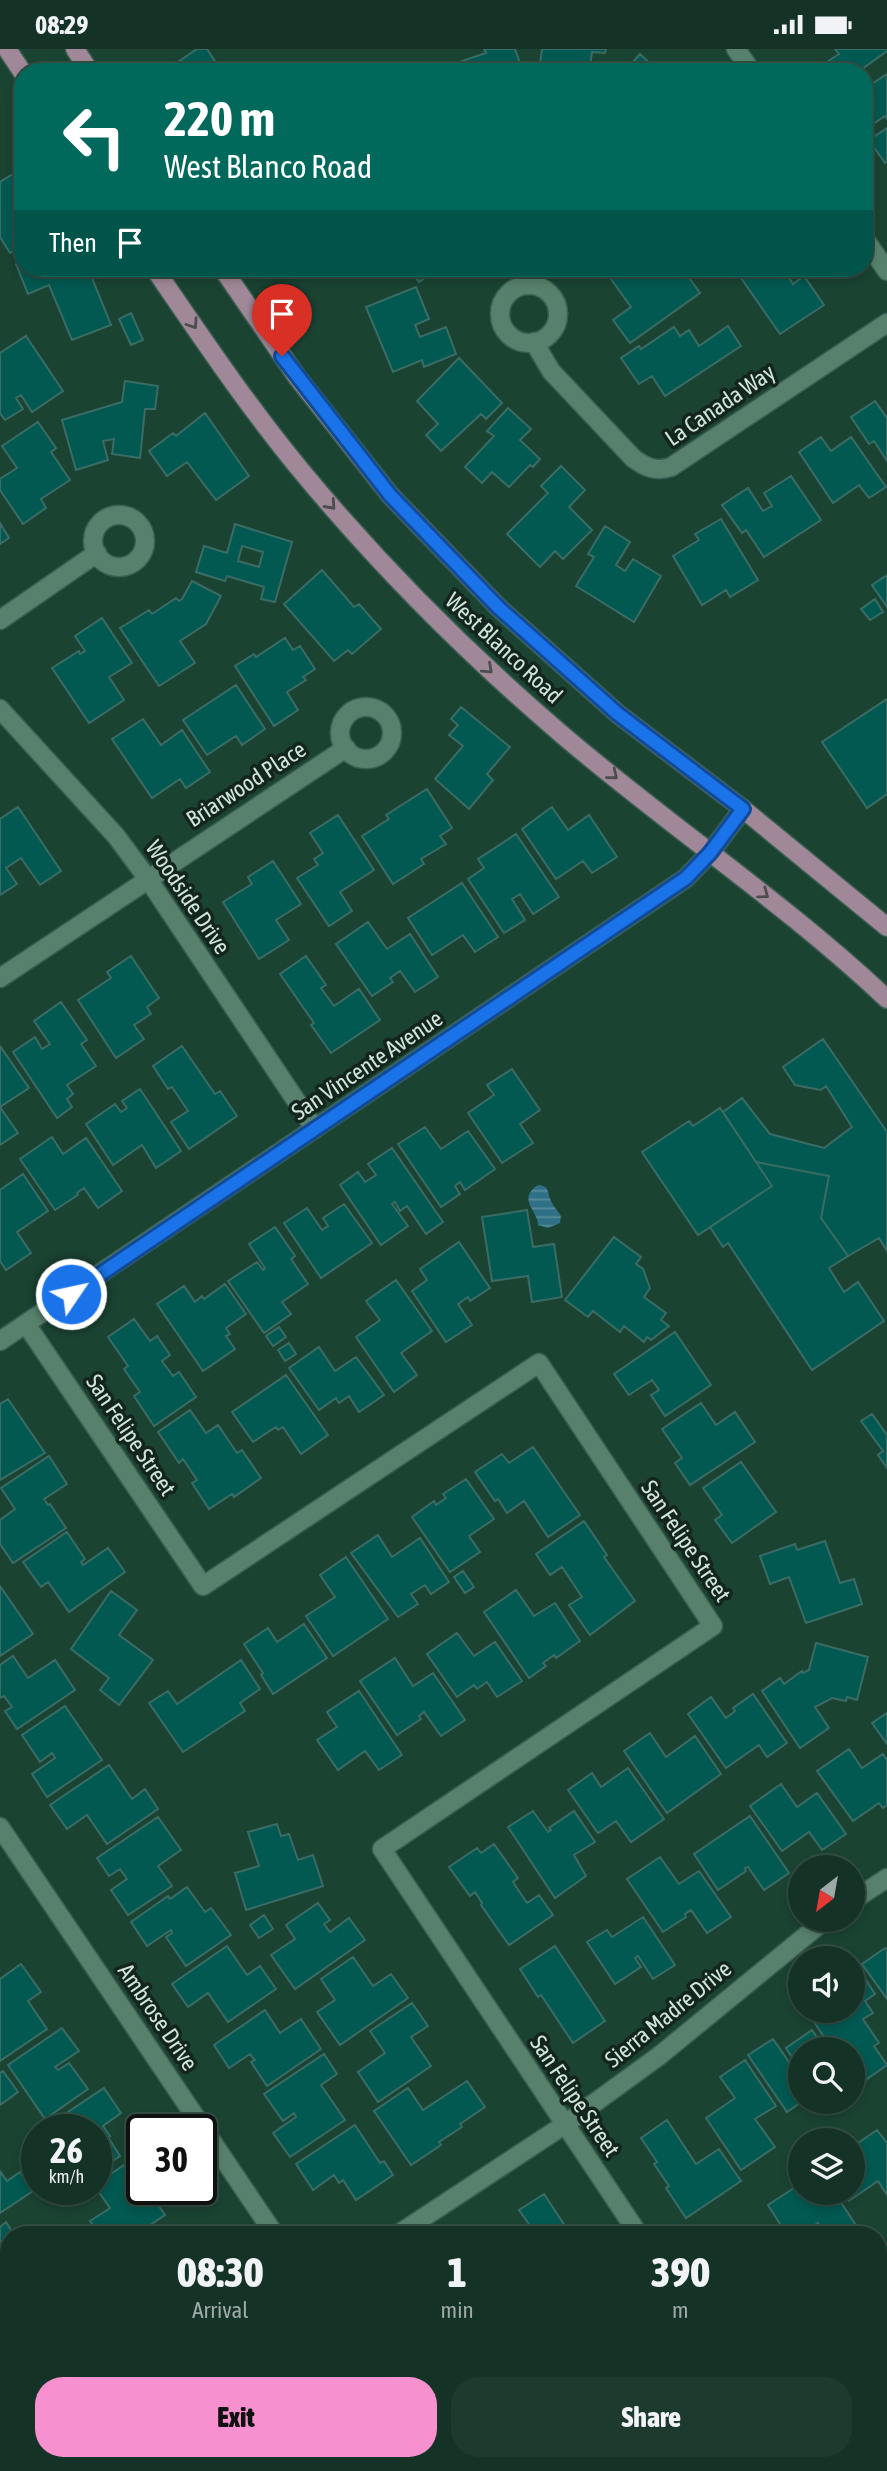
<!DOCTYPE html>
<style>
body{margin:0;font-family:"Asap Condensed",sans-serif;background:#1d3a2e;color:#f1f3f6;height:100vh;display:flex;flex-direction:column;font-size:26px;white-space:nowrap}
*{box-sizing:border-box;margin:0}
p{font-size:23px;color:#9daaa7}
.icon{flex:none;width:38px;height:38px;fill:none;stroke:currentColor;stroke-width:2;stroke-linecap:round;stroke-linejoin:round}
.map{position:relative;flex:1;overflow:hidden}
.side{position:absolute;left:0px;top:2177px;width:887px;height:245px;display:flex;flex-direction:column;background:#143226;border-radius:28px 28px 0 0;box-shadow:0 4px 10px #0003,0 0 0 2px #334d43}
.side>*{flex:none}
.hud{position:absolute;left:14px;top:14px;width:859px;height:214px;border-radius:28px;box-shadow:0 4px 10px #0003,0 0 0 2px #334d43;background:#00695c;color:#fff;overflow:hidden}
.needle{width:46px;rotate:211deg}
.fabs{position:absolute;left:788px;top:1806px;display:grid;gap:14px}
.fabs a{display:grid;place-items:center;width:77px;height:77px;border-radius:50%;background:#143226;box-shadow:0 4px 10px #0003,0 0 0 2px #334d43;font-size:35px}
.speed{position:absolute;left:21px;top:2065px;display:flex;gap:14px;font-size:35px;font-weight:700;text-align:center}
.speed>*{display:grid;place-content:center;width:91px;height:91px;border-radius:50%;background:#143226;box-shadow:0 4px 10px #0003,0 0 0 2px #334d43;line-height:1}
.speed small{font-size:18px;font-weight:400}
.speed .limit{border:4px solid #111;border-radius:10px;background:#fff;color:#111}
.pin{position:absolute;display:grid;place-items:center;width:60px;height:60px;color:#fff;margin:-72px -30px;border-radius:50% 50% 50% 0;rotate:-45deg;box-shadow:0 0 7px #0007}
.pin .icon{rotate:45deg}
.me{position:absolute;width:77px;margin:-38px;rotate:56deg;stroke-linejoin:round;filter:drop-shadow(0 0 5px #0008)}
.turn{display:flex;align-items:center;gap:24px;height:147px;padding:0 35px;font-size:32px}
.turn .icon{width:91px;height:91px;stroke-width:2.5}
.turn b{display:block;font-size:49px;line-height:60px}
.then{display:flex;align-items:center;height:66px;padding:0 35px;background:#0003;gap:14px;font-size:26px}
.eta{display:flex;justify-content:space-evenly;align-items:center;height:119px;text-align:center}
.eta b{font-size:42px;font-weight:800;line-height:49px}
.button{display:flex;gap:14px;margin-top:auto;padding:14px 35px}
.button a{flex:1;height:80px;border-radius:28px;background:#f790ce;color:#111;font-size:28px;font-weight:800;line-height:80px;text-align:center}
.button a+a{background:#1d3a2e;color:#f1f3f6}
.status{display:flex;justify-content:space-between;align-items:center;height:49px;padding:0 35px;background:#143226;direction:ltr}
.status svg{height:19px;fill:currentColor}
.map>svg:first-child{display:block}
</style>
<div class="status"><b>08:29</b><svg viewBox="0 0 49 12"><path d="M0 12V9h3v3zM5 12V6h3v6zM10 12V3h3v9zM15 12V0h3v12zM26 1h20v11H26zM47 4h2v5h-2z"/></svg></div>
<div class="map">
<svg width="887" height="2422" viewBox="0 0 887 2422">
<defs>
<pattern id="water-rules" width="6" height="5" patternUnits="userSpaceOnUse" patternTransform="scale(1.75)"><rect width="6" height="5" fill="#307086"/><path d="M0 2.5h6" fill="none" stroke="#578b9c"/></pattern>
</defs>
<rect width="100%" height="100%" fill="#1a4332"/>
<path fill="url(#water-rules)" d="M538,1136c12,1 9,7 13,16 2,5 7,10 10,15l-1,7 -12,5 -10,-3c1,-13 -22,-26 0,-40z"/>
<path fill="#025951" stroke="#3a6c65" stroke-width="2" fill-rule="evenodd" d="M197,0h10l15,23h-46l-4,-6z
M484,0h31l8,23h-67l-3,-8 33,-11z
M542,0h64l-1,4 -13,-1 -3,20h-50z
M835,0h52v2l-29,21h-35l-4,-5 20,-13z
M640,5l19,18h-35z
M428,13l7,10h-21z
M238,14l6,9h-19z
M670,14l10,9h-18z
M887,25v45l-2,-3 -12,8 -9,-13v-22z
M887,79v34l-2,1 -16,-23z
M16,123l7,11v62l-13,8 -10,-16v-55z
M23,212v7h65l23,57 -39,15 -23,-55 -21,9 -12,-30z
M409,219h31l-21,14z
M627,219h55l18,25 -70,50 -17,-23 18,-13 -20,-28z
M756,219h44l-12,8 5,8 11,-8 20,29 -44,29 -39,-56z
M416,238l13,32 -14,6 5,12 26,-10 10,27 -32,13 -2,-7 -29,12 -27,-65z
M131,264l12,27 -12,5 -12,-26z
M728,277l13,20 -76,50 -13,-20 -13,8 -18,-26 18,-12 2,3 33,-22 6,9 9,-6 10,16z
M26,287l37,55 -31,21 -11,-17 -5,3 7,11 -18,11 -5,-7v-60z
M459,309l43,45 -16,16 -5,-5 -40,37 -15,-16 12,-11 -21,-23z
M125,332l33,5 -3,23h-10l-5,49 -28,-4 2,-15 -11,2 5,19 -32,10 -14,-50 60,-18z
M875,352l12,17v43l-13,-20 -5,3 -18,-27z
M508,359l23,21 -11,11 20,19 -7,8 -3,-2 -21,22 -17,-15 -10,11 -17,-16 29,-31 -7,-5z
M205,364l44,63 -33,24 -29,-38 -20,14 -18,-25 24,-18 3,3z
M38,373l18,26 -5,4 19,28 -29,19 5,9 -23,16 -23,-34v-11l17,-11 -15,-22z
M821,388l10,14 20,-14 35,50 -17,11 -10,-13 -26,18 -34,-51z
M561,417l24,24 -16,17 23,23 -29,29 -8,-8 -15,16 -33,-33 41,-41 -7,-7z
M791,427l30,44 -57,37 -18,-27 -4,3 -20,-28 26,-17 15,23 9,-5 -8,-13z
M721,470l37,61 -28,17 -4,-7 -24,15 -29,-49 26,-16 -4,-6z
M0,474l9,15 -9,6z
M235,475l57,18 -17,60 -14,-3 3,-12 -37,-11 -2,5 -29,-9 8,-26 23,7zM242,497l21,6 -4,15 -21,-6z
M605,477l25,16 -14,23 9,6 8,-12 28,17 -27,46 -58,-36 18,-29 -6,-3z
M322,521l32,37 5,-3 22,25 -29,25 -4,-4 -14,11 -50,-57z
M887,526v32l-15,-22z
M192,532l29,15 -15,28 -26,17 15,22 -36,23 -39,-58 29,-18 3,4 24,-16 3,3 3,-2z
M875,550l8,13 -13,8 -9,-11z
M102,569l30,45 -23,14 15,23 -35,23 -37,-55 27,-17 1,3 5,-3 -10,-15z
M285,589l8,12 7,-4 15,23 -12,8 3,3 -19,12 11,18 -24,16 -39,-60 19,-12 2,3z
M236,636l29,44 -23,16 -6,-9 -29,19 -24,-35z
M887,650v95l-20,14 -45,-66z
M461,658l49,40 -23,27 6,6 -24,29 -34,-30 28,-33 -14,-11 9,-10 -7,-6z
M143,670l18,26 21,-15 28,42 -24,16 -6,-9 -28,19 -40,-59z
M427,740l25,39 -12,8 6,8 -25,15 3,5 -31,20 -31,-48 27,-17 -3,-4z
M18,758l43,64 -21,14 -19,-27 -15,10 11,16 -17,11v-76z
M552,758l16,23 21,-15 28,42 -25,16 -9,-12 -27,18 -34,-50z
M338,766l36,55 -34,22 12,19 -23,15 -32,-48 21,-13 -4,-6 9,-6 -13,-20z
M516,785l43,63 -26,17 -13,-20 -8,5 13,21 -21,13 -36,-54 16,-11 -6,-9z
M273,812l28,43 -25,16 13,20 -30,19 -36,-57 29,-18 -4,-7z
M462,834l36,54 -23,15 -12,-17 -31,20 -24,-37z
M368,873l19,27 23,-15 28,43 -23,15 -15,-21 -10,7 3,4 -21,14 -36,-52z
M131,907l28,42 -12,9 4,7 -17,11 10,14 -28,19 -38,-58 33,-22 -4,-6z
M306,907l20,29 -5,3 13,18 25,-17 21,31 -49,33 -20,-28 3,-2 -34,-49z
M61,953l26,38 -6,4 15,22 -29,19 6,9 -6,5 5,8 -15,11 -44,-66 22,-15 7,12 8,-5 -16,-23z
M823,990l64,93v119l-8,-13 -31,18 -27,-38 8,-42 -73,-14 -33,-50 19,-14 28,36 54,14 28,-21 -26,-41 -5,4 -26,-5 -12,-18z
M0,997l29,42 -29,19 18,26 -18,12z
M182,997l33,48 5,-3 17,25 -48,33 -18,-27 17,-11 -16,-24 -4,2 -15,-23z
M512,1020l28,41 -20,14 13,19 -31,20 -34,-50 26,-18 -7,-10z
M140,1040l41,62 -25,17 -14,-23 -29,20 -27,-41 29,-20 6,8 6,-4 -5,-7z
M720,1059l52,78 -74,49 -56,-83 47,-31 4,5z
M425,1078l16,22 27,-18 27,38 -30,21 -5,-8 -5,4 5,8 -19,13 -43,-63z
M52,1088l11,17 23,-16 36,53 -24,17 -14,-20 -7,5 1,2 -23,15 -35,-51z
M392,1099l51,74 -17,12 -19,-28 -7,5 -5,-9 -3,2 16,22 -27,19 -41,-60 18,-13 7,10 11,-7 -8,-11z
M756,1113l73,14 -8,42 27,38 -19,12 15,24 14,-10 26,39 -72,49 -84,-127 -5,4 -13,-20 62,-41z
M23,1125l25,37 -31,21 14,21 -25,17 -6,-9v-71z
M344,1155l28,39 -51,35 -37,-55 23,-15 15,22 6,-4 -5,-8z
M527,1161l6,37 21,-3 8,53 -30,5 -4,-26 -36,5 -10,-64z
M275,1178l20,29 -4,3 17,25 -26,18 9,12 -27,19 -36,-52 29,-19 6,8 2,-2 -16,-24z
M614,1188l27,20 -5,7 7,5 7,19 -6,9 22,16 -5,7 8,6 -18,14 -4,-3 -3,5 -20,-16 -4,6 -27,-21 -5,6 -23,-17z
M459,1193l31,46 -20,13 -2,-4 -10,7 14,21 -26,17 -34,-51 15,-11 -7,-11z
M396,1231l36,51 -31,22 16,22 -23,17 -38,-55 24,-17 -14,-19z
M225,1235l21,30 -20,14 4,6 -4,2 9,13 -32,22 -46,-67 27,-18 11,16 7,-6 2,3z
M134,1270l16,22 7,-5 13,19 -8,6 11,15 6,-4 17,25 -42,29 -20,-30 6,-4 -16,-23 4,-3 -20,-29z
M279,1278l7,10 -13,9 -7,-10z
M675,1283l36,53 -46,31 -14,-21 8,-5 -7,-10 -23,15 -15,-21z
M289,1294l7,11 -11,7 -7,-11z
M319,1298l16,24 21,-14 28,38 -25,17 -10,-16 -10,7 -3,-5 -17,12 -30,-42z
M286,1326l42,60 -27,19 -18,-27 -5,3 -2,-3 -23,15 -21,-30z
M8,1350l37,54 -45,27v-76z
M701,1354l15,22 19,-13 20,30 -65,43 -15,-22 7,-5 -20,-29z
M190,1361l16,23 12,-8 19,28 5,-3 19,28 -27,19 -2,-3 -23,15 -17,-26 5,-3 -14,-21 -4,4 -21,-31z
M872,1365l15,21v33l-9,-13 5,-4 -22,-30z
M533,1398l47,68 -32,22 -24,-36 -17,12 -9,-14 -3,2 -20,-29 27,-18 7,9z
M49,1407l18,28 -23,15 4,6 2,-1 16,24 -53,35 -13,-19v-24l15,-11 -14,-21z
M741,1413l35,50 -44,31 -17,-23 7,-5 -19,-27z
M466,1430l28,40 -25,17 11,16 -30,20 -38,-55 22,-16 2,4 10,-7 -3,-4z
M584,1472l23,34 -3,2 31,44 -45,34 -21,-30 13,-8 -20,-30 -12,8 -14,-21z
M67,1483l18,27 -4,3 2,3 25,-17 17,24 -56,40 -21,-30 -7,5 -18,-25z
M378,1486l14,22 28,-19 29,44 -18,12 -6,-9 -14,9 7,10 -20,13 -47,-64z
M825,1492l15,42 14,-4 8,25 -56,19 -17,-46 -19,7 -10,-28 35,-12 2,6z
M346,1508l42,62 -55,37 -27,-40 29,-19 -15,-22z
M463,1522l11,16 -9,6 -11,-16z
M0,1537l33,48 -33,22z
M516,1541l18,26 21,-13 25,38 -24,17 -2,-3 -11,8 3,3 -17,12 -45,-66z
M111,1542l26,19 -18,25 34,25 -34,45 -19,-15 9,-12 -38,-29z
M304,1575l23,34 -54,36 -12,-19 2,-2 -19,-29 24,-16 9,14z
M457,1584l17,23 21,-14 27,39 -25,16 -10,-15 -10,7 -3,-4 -17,12 -30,-43z
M816,1594l52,14 -11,43 -10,-3 -1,4 -14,-3 -17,9 14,21 -29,20 -38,-57 18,-13 4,6 18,-13 1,2 6,-3z
M13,1607l15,22 27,-18 20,30 -58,39 -12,-18 7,-4 -8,-11 -4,2v-33z
M395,1609l18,28 20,-13 32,47 -24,16 -17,-24 -5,4 2,3 -24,16 -37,-54z
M241,1611l19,29 -20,14 5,8 -62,41 -34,-49 19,-12 9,13z
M359,1642l43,64 -23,15 -14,-19 -27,19 -21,-30 20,-13 -10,-15z
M753,1645l34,49 -20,14 -8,-12 -33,23 -38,-54 23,-17 15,21 9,-7 -2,-3z
M65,1657l37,54 -55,37 -15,-23 23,-16 -3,-5 -12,9 -18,-27z
M887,1664v31l-15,-21z
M650,1684l16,24 29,-21 26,38 -54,39 -43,-62z
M849,1700l13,19 21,-14 4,6v45l-4,3 -4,-5 -26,18 -36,-50z
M109,1716l23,34 13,-10 13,20 -51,35 -20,-29 -20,14 -17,-24z
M628,1719l36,51 -33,23 -15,-21 -18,12 -30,-43 24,-17 9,14z
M781,1735l16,23 20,-14 29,41 -24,16 -13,-18 -27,19 -32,-45z
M533,1762l15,21 3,-2 -2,-2 25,-17 21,31 -21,13 12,21 -31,22 -47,-71z
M750,1767l39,57 -25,17 -16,-23 -3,1 1,3 -28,19 -24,-36z
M158,1768l23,33 -23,16 14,20 -44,29 -17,-25 16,-11 -7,-10 -11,7 -12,-18z
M277,1775l4,12 8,-2 9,26 15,-5 10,31 -77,24 -11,-37 24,-7 -11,-34z
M494,1795l24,34 -5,4 14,21 12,-8 14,20 -44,30 -28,-40 1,-2 -7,-11 -5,4 -21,-29 28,-19 4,5z
M660,1808l19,27 20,-13 32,46 -24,16 -16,-23 -6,4 1,3 -23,15 -36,-53z
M187,1838l18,25 6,-4 20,27 -45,31 -20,-29 6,-4 -1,-3 -24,16 -16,-24 37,-26 2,3z
M318,1854l12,17 -6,4 6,8 19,-14 16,22 -70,49 -24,-34 24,-16 -9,-14z
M264,1866l9,14 -14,9 -9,-13z
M643,1868l32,48 -22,14 -15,-23 -3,2 6,9 -26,17 -28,-42 20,-12 5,7z
M227,1897l20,29 13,-9 16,23 -48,33 -20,-29 -20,14 -16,-23z
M555,1897l50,75 -32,22 -32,-48 -3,2 -18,-28z
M885,1899l2,2v49l-25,-35z
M353,1908l20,29 18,-12 17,24 -68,47 -23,-33 18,-12 -14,-21z
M21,1915l20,28 -13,9 19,28 -47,32v-82z
M857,1917l18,28 -10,7 8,12 -10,6 16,24 -5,3 13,19 -30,21 -5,-8v-29h-15l-8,-11 -3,2 -16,-24 7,-5h35v-42z
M412,1954l16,23 -17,11 20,29 -53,36 -20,-30 27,-19 -15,-22z
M265,1961l15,23 21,-14 20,30 -54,37 -16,-24 4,-2 -5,-6 -21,14 -15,-23z
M62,1979l17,23 -24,16 3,3 11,-7 19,26 -43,30 -37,-54z
M812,1981l13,19h-25l1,53 -14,10 -39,-57 25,-16 16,23 4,-3 -7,-11z
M324,2005l13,20 -16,11 24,35 -55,37 -17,-24 23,-16 -2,-4 -11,8 -19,-27z
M745,2011l31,46 -21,13 20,28 -34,23 -35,-52 29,-20 -15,-21z
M3,2022l15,21 -18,13v-32z
M467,2032l18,26 -25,17 2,3 -23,15 2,3 -30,20 -37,-54 34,-23 15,22z
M104,2039l17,25 -18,13 7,10 -2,1 12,19 -24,16v-42h-25l-9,-14z
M667,2071l29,44 23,-15 22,32 -55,37 -20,-30 3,-2 -15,-22 3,-2 -16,-24z
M355,2076l25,38 4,-2 9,14 -37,25 -13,-20 -4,3 -5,-8 -21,15 -17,-26z
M877,2081l10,13v52l-9,-14 -29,20 -6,-8h9v-46z
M142,2104v36l3,6 4,-3 16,23 -30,20h-36l-9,-14 20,-13 -14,-20v-4z
M0,2122l7,10 13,-9 13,19 -33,22z
M800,2135v9h35l22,34 -12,8h-19l-8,-12 -18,12h-13l-19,-30z
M544,2145l27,41 -45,-1 7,-4 -14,-20z
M6,2173l8,13h-5v67l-2,2 -7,-10v-11l5,-4 -5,-7v-45z
M755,2177l6,9h-20z
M885,2286l2,4v47l-9,5v-51z
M887,2365v40l-9,-13v-21z
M887,2406v16h-20l-1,-2z
M107,2413h55l-4,3 4,6h-49z
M189,2413h50l-13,9h-31z
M536,2413h61l6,9h-80z
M664,2413h27l6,9h-46z"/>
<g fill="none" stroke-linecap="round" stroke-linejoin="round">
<defs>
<path id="minor" d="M736,0l16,23
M864,189l23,33
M500 265a29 29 0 1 1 58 0a29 29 0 1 1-58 0Z
M534,293l17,29 82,87c12,9 22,14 38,9l216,-144
M93 492a26 26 0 1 1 52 0a26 26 0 1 1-52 0Z
M0,571l97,-67
M340 684a26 26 0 1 1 52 0a26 26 0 1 1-52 0Z
M0,660l116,127 32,43 167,250
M0,929l346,-230
M26,1275l177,262 336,-223 174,263 -331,223 257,386
M0,1292l686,-463 24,-25 33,-44
M0,1778l275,408
M852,1852l35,-23
M397,2186l167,-110 95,-69 166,-136
M878,2230l9,-6
M0,2360l9,13
M0,2390l9,-4
M36,2413l6,9
M427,2413l6,9
M792,2413l6,9"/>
<path id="major" d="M7,0l16,24
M75,0l15,23
M154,219c48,70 95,140 149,205 78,94 164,180 256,259 107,92 225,170 328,267
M222,219l75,109 93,118 109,113 119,106 125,95 144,118"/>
</defs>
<use href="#minor" stroke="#3a5e50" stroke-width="21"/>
<use href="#major" stroke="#3a5e50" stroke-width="21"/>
<use href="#minor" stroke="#57816d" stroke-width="18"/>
<use href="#major" stroke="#a18898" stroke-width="18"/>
</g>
<defs><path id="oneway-chevron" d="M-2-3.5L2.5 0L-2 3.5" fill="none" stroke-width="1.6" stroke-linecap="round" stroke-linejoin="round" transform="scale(1.75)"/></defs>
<g stroke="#4c4d4f">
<use href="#oneway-chevron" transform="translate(193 275) rotate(56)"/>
<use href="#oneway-chevron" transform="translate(331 456) rotate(48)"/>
<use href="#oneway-chevron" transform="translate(488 620) rotate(42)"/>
<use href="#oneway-chevron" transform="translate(613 726) rotate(39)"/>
<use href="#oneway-chevron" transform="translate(764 845) rotate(37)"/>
</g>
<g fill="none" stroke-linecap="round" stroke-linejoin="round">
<defs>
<path id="route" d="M71,1245l615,-416 24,-25 33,-44 -125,-95 -119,-106 -109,-113 -108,-139"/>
</defs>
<use href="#route" stroke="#114b97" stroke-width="18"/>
<use href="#route" stroke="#1a73e8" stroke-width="12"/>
</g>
<g text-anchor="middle" stroke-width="7" stroke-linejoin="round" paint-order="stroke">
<g font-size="23" fill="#d0e6db" stroke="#14251e">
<text transform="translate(720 356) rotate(-34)" y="8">La Canada Way</text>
<text transform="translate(504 599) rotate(43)" y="8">West Blanco Road</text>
<text transform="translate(246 735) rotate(-33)" y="8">Briarwood Place</text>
<text transform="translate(188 848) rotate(56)" y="8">Woodside Drive</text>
<text transform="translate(367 1016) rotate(-34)" y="8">San Vincente Avenue</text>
<text transform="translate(131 1386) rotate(56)" y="8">San Felipe Street</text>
<text transform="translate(686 1492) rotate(56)" y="8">San Felipe Street</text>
<text transform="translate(668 1965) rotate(-39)" y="8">Sierra Madre Drive</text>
<text transform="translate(158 1968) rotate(56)" y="8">Ambrose Drive</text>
<text transform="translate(575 2047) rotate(56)" y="8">San Felipe Street</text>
</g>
</g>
</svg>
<div class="fabs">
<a><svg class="needle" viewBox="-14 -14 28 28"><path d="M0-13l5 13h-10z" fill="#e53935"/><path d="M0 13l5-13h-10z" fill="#9daaa7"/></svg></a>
<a><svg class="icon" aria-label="sound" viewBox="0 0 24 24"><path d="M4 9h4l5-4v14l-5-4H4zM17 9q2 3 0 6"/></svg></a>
<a><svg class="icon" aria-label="search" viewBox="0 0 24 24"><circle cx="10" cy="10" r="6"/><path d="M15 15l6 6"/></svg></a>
<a><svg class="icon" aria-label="layers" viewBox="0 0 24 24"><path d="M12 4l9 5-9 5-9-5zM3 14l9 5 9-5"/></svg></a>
</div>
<div class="speed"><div>26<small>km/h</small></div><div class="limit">30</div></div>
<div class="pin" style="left:282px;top:307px;background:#d93025"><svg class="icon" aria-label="arrive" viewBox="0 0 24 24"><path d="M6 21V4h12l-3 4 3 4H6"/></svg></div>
<svg class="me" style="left:71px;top:1245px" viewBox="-20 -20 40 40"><circle r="17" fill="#1a73e8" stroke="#fff" stroke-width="3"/><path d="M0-11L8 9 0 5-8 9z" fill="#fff"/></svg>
<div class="hud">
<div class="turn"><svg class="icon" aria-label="left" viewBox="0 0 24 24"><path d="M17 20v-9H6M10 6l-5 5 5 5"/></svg><div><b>220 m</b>West Blanco Road</div></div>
<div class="then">Then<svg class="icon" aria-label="arrive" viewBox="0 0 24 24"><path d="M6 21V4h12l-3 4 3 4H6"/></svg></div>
</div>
<section class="side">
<div class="eta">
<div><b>08:30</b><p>Arrival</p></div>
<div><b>1</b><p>min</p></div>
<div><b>390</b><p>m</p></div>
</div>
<div class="button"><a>Exit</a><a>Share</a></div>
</section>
</div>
